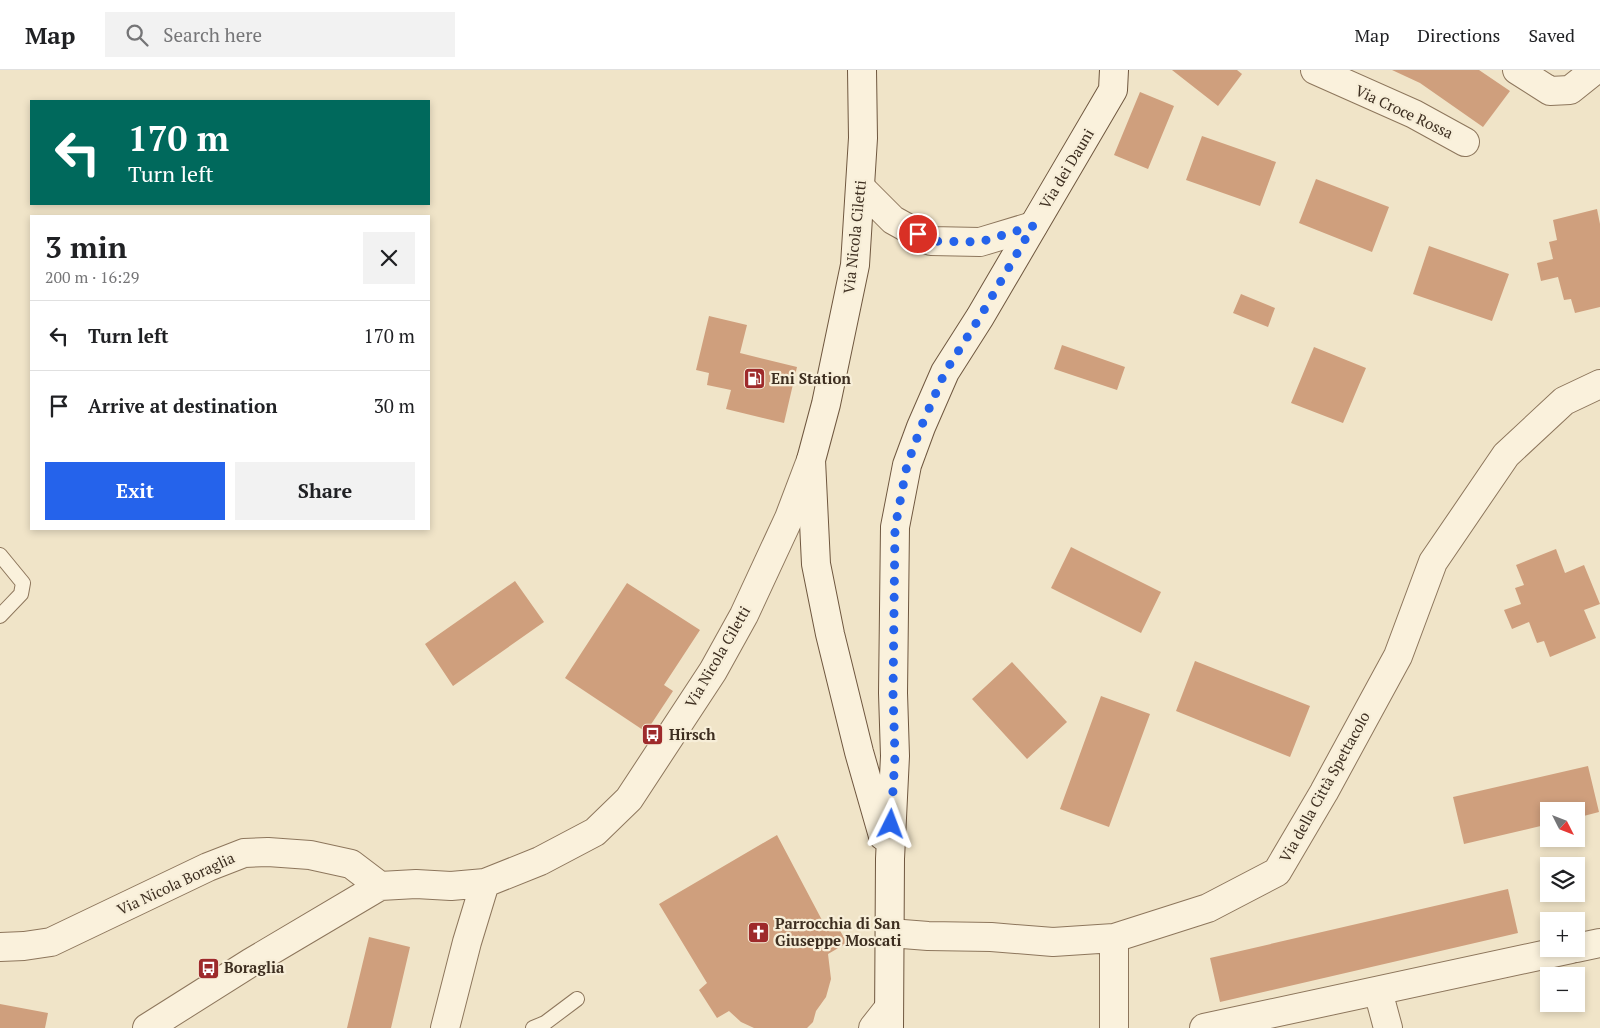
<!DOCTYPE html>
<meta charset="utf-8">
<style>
body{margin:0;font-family:"PT Serif",serif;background:#f2f2f2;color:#202124;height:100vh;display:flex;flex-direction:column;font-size:19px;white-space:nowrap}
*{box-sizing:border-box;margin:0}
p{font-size:16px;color:#757577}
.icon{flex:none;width:28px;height:28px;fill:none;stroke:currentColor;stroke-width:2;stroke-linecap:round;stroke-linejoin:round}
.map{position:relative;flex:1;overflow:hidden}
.panel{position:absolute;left:30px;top:145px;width:400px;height:315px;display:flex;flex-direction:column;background:#fff;border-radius:0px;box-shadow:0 2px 8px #0003}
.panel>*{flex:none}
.top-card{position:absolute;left:30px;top:30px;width:400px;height:105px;border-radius:0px;box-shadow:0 2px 8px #0003;background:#00695c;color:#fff;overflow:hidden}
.needle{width:32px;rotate:132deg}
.buttons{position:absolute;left:1540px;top:732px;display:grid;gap:10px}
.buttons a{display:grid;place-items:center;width:45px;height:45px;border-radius:0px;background:#fff;box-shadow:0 2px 8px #0003;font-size:25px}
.pin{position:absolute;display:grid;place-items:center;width:42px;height:42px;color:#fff;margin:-21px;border:2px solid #fff;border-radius:50%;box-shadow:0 1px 5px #0007}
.me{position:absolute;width:55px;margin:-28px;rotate:3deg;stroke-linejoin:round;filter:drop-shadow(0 0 4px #0008)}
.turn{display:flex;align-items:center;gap:18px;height:105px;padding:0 15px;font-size:22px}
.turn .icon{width:65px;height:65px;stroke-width:2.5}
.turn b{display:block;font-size:35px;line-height:42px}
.round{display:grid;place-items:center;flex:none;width:52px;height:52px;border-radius:0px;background:#f2f2f2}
.head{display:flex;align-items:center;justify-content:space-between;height:85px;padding:0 15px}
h1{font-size:30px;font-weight:800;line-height:38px}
.primary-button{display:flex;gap:10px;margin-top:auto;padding:10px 15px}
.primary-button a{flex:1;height:58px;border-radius:0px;background:#2563eb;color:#fff;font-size:20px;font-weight:800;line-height:58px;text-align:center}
.primary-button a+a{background:#f2f2f2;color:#202124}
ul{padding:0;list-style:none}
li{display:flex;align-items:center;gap:15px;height:70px;padding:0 15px;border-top:1px solid #e0e0e0}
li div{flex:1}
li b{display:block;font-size:19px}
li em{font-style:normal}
header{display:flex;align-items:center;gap:30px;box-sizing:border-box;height:70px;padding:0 25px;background:#fff;border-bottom:1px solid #e0e0e0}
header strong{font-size:24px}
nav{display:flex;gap:28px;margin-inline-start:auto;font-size:18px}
.search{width:350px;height:45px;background:#f2f2f2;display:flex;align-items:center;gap:12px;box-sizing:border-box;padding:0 18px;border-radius:0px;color:#757577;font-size:19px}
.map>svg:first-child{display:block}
</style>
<header>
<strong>Map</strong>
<div class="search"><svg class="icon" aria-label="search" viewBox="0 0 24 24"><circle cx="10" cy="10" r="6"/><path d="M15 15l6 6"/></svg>Search here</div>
<nav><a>Map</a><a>Directions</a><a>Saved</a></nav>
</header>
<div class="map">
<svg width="1600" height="958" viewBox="0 0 1600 958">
<rect width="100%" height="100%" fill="#f0e4c8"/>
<path fill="#cf9f7d" d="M1172,0h65l5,4 -24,32z
M1392,0h87l31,21 -27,36 -63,-44z
M1140,22l34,14 -26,63 -34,-14z
M1202,66l74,26 -16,44 -74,-26z
M1316,109l73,28 -17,45 -73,-29z
M1597,139l3,15v83l-25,6 -4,-14 -7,1 -6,-23 -17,4 -4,-18 16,-4 -4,-17 8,-2 -4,-20z
M1429,176l80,28 -17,47 -79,-27z
M1241,224l34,14 -7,19 -35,-14z
M709,246l38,9 -7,28 57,14 -13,56 -58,-14 5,-19 -24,-5 2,-12 -13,-3z
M1062,275l63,22 -8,23 -63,-21z
M1314,277l52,21 -23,55 -52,-20z
M1071,477l90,45 -20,41 -90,-45z
M1556,479l9,24 19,-8 16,39 -16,6 12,28 -46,19 -6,-16 -7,2 -8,-21 -17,7 -8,-19 17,-6 -6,-16 9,-3 -8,-20z
M515,511l29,41 -91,64 -28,-42z
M627,513l73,47 -36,55 9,6 -27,41 -81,-54z
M1195,591l115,45 -20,51 -114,-46z
M1012,592l55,60 -40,37 -55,-60z
M1101,626l49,18 -41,113 -49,-18z
M1588,696l11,46 -23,6v-7h-27v13l-85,20 -11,-47z
M777,765l46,87 10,-4 14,25 -19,11 3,25 -5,18 -10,14 -3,11 -6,6h-53l-13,-6 -12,-11 -12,7 -18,-28 8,-7 -48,-79z
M1508,819l10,44 -298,69 -10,-44z
M369,867l41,10 -19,81h-44z
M0,934l48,9 -3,15h-45z"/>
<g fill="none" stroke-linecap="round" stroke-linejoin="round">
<defs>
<path id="service" d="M0,485l23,28 -2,11 -21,22
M533,958l12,-5 32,-24"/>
<path id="minor" d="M1315,0l99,44 51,28
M1517,0l33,21 20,-1 25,-20
M890,863l38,3 63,1 62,5 61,-4 94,-30 69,-36 47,-80 74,-136 35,-94 73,-107 58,-54 36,-17
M1114,868v90
M0,877l24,-1 27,-4 157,-75 36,-14 24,-1 42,3 41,9 29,22
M1576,878l24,-5
M1378,921l10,37
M147,958l103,-65 130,-77 36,-2 35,2 34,-3 55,-22 55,-29 34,-33 84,-128 31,-56 45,-97 22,-58
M445,958l22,-86 18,-59
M873,958l15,-19
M1204,958l367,-79"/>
<path id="tertiary" d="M861,118l32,32 38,21 49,1 53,-16"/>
<path id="secondary" d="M862,0l1,68 -8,127 -29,139 -15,56 5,104 14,70 29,118 24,84
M889,958l1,-169 5,-103 -2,-63 2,-166 12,-62 14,-38 24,-55 35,-55 133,-227 1,-20"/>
</defs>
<use href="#service" stroke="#8d765c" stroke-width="16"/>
<use href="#minor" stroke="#8d765c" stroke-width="30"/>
<use href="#tertiary" stroke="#8d765c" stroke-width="30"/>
<use href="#secondary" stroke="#6f573f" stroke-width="30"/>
<use href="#service" stroke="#faf1dc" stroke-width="14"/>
<use href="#minor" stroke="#faf1dc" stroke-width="28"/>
<use href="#tertiary" stroke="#faf1dc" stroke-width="28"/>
<use href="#secondary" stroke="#faf1dc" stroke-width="28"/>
</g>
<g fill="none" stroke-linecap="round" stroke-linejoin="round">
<path stroke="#2563eb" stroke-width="9" stroke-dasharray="0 16.2" d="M891,754l4,-68 -2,-63 2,-165 12,-63 14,-38 24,-55 35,-55 53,-91 -53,16 -49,-1 -13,-7"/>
</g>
<defs>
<symbol id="fuel-square" viewBox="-11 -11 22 22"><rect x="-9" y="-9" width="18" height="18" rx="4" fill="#9e2a2b" stroke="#f7eed8"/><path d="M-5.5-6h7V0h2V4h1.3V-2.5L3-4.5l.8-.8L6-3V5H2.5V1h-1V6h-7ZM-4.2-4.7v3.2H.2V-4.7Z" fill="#fff"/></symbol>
<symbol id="bus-square" viewBox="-11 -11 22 22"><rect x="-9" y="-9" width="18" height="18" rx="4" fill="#9e2a2b" stroke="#f7eed8"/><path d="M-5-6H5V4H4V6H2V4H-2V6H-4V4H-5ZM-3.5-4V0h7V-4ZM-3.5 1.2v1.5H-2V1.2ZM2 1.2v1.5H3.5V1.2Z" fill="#fff"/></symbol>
<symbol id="church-square" viewBox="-11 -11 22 22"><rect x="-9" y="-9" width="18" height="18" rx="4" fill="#9e2a2b" stroke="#f7eed8"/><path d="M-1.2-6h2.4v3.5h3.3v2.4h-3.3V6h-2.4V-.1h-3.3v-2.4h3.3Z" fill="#fff"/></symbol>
</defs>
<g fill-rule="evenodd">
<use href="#fuel-square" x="742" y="296" width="25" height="25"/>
<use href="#bus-square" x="640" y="652" width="25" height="25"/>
<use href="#church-square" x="746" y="850" width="25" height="25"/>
<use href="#bus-square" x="196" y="886" width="25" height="25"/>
</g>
<g text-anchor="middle" stroke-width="4.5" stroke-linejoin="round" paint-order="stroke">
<g font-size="15" fill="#3d2e20" stroke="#f7eed8">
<text transform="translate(1404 42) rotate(25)" y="5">Via Croce Rossa</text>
<text transform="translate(1067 99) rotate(-59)" y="5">Via dei Dauni</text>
<text transform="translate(855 167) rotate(-84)" y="5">Via Nicola Ciletti</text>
<text transform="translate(718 587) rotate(-60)" y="5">Via Nicola Ciletti</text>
<text transform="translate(1325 717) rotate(-61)" y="5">Via della Città Spettacolo</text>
<text transform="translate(176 814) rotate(-25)" y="5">Via Nicola Boraglia</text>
</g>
<g font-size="15" font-weight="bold" fill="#3d2e20" stroke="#f7eed8" text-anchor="start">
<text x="771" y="314">Eni Station</text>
<text x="669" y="670">Hirsch</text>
<text x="775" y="859">Parrocchia di San<tspan x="775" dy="17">Giuseppe Moscati</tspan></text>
<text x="224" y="903">Boraglia</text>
</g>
</g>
</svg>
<div class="buttons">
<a><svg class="needle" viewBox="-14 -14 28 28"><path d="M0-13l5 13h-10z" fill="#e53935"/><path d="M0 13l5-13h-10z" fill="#757577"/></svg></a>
<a><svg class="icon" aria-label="layers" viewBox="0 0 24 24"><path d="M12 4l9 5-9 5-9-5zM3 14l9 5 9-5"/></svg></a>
<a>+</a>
<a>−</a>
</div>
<div class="pin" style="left:918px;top:164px;background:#d93025"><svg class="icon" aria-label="arrive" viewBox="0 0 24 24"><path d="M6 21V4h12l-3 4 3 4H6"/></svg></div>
<svg class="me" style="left:891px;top:754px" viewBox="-20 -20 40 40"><path d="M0-17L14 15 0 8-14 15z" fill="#2563eb" stroke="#fff" stroke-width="4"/></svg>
<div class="top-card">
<div class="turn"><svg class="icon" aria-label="left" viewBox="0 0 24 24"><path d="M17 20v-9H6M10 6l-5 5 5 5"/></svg><div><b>170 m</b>Turn left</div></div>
</div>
<section class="panel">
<div class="head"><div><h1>3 min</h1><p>200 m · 16:29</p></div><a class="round"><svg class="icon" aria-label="close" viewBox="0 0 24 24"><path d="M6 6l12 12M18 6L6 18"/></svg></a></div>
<ul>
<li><svg class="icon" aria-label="left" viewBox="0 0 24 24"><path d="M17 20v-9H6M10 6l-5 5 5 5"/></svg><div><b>Turn left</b></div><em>170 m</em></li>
<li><svg class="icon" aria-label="arrive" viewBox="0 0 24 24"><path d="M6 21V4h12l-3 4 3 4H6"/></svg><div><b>Arrive at destination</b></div><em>30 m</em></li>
</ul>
<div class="primary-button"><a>Exit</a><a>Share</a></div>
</section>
</div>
